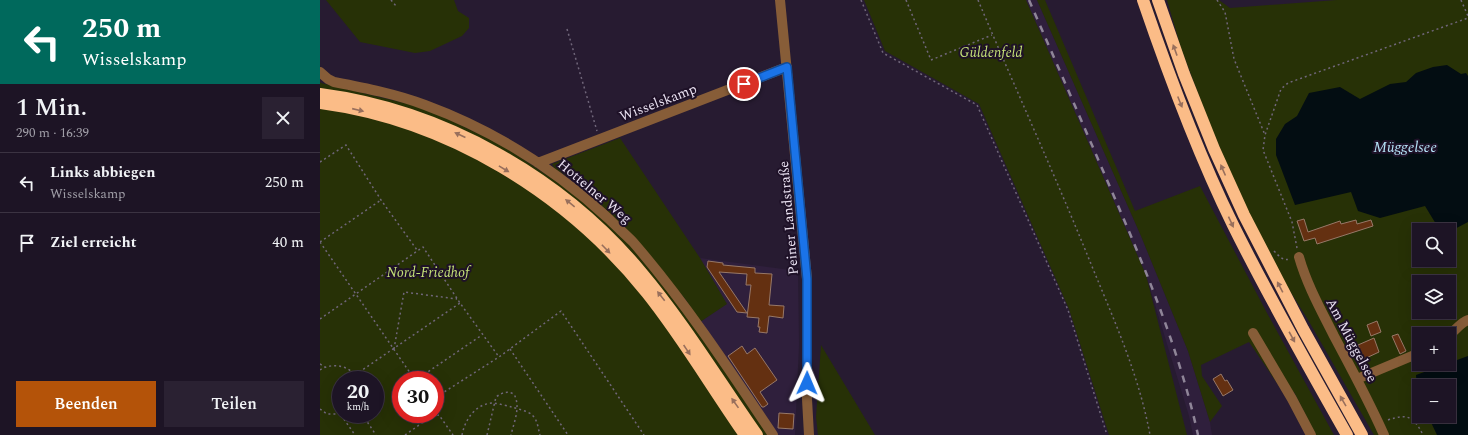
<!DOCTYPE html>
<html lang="de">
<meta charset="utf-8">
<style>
body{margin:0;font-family:Spectral,serif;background:#2a2132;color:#f1f3f6;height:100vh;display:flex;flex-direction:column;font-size:15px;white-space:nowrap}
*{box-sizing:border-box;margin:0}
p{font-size:13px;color:#a09ea7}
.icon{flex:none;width:22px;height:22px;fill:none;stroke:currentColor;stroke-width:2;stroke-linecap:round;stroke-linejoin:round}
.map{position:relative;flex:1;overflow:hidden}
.sheet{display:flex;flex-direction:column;background:#1d1425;width:320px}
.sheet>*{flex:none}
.hud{background:#00695c;color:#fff;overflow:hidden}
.controls{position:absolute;left:1092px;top:223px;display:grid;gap:8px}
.controls a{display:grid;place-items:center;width:44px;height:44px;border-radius:0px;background:#1d1425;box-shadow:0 4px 16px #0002,0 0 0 1px #3b3342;font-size:20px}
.speed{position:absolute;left:12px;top:371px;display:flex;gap:8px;font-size:20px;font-weight:700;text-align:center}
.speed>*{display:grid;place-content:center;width:52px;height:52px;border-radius:50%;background:#1d1425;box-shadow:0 4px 16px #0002,0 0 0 1px #3b3342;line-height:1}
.speed small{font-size:10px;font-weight:400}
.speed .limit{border:6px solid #d22;background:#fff;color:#111}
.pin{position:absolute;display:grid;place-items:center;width:34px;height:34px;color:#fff;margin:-17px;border:2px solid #fff;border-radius:50%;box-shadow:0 1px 4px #0007}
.me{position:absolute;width:44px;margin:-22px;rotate:1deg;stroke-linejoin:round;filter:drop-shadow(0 0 3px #0008)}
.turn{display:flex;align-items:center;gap:14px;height:84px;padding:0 16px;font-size:18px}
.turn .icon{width:52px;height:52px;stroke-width:2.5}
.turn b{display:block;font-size:28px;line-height:34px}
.round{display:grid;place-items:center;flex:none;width:42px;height:42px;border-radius:0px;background:#2a2132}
.head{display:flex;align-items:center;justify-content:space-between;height:68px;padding:0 16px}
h1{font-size:24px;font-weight:600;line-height:30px}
.button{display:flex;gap:8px;margin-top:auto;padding:8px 16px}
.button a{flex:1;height:46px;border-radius:0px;background:#b45309;color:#fff;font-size:16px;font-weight:600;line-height:46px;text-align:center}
.button a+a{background:#2a2132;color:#f1f3f6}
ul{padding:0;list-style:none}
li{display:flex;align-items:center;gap:12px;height:60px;padding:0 16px;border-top:1px solid #3b3342}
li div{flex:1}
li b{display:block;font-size:15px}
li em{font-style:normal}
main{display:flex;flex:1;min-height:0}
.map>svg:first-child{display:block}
</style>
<main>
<section class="sheet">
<div class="hud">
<div class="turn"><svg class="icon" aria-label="left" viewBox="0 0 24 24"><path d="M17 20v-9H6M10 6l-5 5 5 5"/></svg><div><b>250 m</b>Wisselskamp</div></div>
</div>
<div class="head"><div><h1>1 Min.</h1><p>290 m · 16:39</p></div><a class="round"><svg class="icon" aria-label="close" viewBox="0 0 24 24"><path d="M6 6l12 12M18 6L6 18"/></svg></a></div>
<ul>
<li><svg class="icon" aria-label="left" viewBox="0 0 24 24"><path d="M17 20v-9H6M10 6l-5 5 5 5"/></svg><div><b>Links abbiegen</b><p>Wisselskamp</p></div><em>250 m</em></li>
<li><svg class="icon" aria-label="arrive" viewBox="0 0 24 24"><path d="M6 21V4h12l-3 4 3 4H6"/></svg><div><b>Ziel erreicht</b></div><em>40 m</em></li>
</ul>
<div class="button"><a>Beenden</a><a>Teilen</a></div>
</section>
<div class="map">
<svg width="1148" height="435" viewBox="0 0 1148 435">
<rect width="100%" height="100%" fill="#271b31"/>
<path fill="#2f1f3c" d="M706,0h11l104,236 47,115 22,71 2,13h-19l-4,-19 -43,-141z
M380,258l98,13 1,74 -4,90h-18l-77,-113 26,-18z"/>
<path fill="#273106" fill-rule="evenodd" d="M6,0h128l4,11 11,7v10l-7,8 -32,15 -15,2 -55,-11z
M544,0h162l120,275 41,160h-78l-40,-126 -90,-205 -94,-53z
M717,0h8l90,211 65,-25 67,127 67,122h-18l-22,-43h-11l-34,-50 -48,23 1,11 20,30 -12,16 -22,-71 -47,-115z
M847,0h52l11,8 107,-8h131v435h-94l-67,-117 -33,-52 -40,-84 -27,-65 -26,-69zM1099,230h30v30h-30zM1099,282h30v30h-30zM1099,334h30v30h-30zM1099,386h30v30h-30z
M0,82l1,1 104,25 77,37 73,49 41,35 64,75 91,131h-451zM21,380h34v34h-34zM81,380h34v34h-34z
M300,138l80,120 27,46 -27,18 -14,-22 -60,-71 -49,-47 -22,-13 -3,-5z
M501,345l54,90h-57l-2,-18z"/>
<path fill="#030d12" d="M1127,65l14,9 5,-1 2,3v146l-19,10v-2l-10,-1 -14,-23 -45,12 -22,-7 -7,-19 -56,13 -19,-50v-16l9,-15 12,-8 12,-23 31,-6 20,12 30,-15 16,-2 10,-9 17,-6z
M1148,356v79h-31l-9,-19h21v-30h-30v10l-2,-5 -1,-16z"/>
<path fill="#643011" stroke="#977868" d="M984,219l4,13 32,-11 1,3 15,-4 1,4 14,-4 2,6 -56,18 -2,-6 -11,3 -7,-20z
M388,261l15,2v2l32,3v5l17,1 -3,31 15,1 -1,12 -14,-2 -2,17 -8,-1 1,-5h-2l1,-9 -12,-1 4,-32h-5l1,-11 -28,-2 28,41 -10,-1 -30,-45z
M1057,321l4,11 -10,4 -4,-11z
M1078,334l8,17 -6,3 -8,-18z
M1054,338l5,14 -15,7 -6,-14z
M422,346l5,8 8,-6 22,32 -17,12 8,12 -4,3h-2l-34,-51z
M901,374l4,7 2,-1 6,10 -10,6 -10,-17z
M459,413l15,1 -1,15 -15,-1z"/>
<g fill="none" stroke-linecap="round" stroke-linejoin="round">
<path stroke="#70667a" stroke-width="1.5" stroke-dasharray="2 3" stroke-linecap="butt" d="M71,0l5,6
M541,0l22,53 94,52 91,205 39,125
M586,0l25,60 61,-25
M658,0c37,88 77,175 113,264 23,56 48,111 59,171
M897,0l8,12 9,47 31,76
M1141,0l7,16
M247,29l30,102
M0,162l26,-17 35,55 36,50
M0,242l95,138
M0,242l61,-42
M977,248l-5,-26 -29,-72 2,-15 16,-46 7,-6 180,-65
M954,251c6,6 9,10 17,8
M0,319l103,-72 37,56 39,54
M74,349l10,-57 53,7
M190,349l58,86
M0,364l5,3
M0,370c11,-8 32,-5 37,10
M35,375l105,-72
M96,380l66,-45
M115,403l6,-9 58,-37 62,-46 83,124
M0,409l7,5h15
M42,414l14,21
M21,415l14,20
M112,416l7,-1 14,20
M1068,420c20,-7 26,-3 35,15
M85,435l27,-19 1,-2
M142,435c3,-16 14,-32 32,-32 6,1 13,3 18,4 6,2 16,4 20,8 6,5 6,14 8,20
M167,435l9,-38c7,-5 11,-6 18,-3 7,13 0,28 -3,41"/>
<path stroke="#875d38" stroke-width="10" d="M460,0l27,279v120l2,36
M0,72l8,7 6,3c31,6 62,12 91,23 68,25 131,65 184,114 8,8 16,15 24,23 52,60 96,127 140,193
M218,163l249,-96
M979,257c8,28 22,53 35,79 17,32 35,65 50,99
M933,333l39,66 19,36
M1129,335c6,-4 12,-13 19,-15
M1037,379l62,-26"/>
<path stroke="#fbbc87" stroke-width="12" d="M823,0c26,76 54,152 90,225 35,71 75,141 114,210
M838,0l26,74 30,75 30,66 59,114 59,106
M0,94c123,16 242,83 321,178 43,51 78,109 116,163
M0,103c128,17 247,90 327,190 36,45 65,95 98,142"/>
<path stroke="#8f8598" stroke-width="2.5" stroke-dasharray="7 7" stroke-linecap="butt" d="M709,0c27,62 54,124 81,187 35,81 69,161 88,248"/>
</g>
<defs><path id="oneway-solid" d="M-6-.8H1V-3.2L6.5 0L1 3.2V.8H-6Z"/></defs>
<g fill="#986f5c">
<use href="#oneway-solid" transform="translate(855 50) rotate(-110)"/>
<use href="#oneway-solid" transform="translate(860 102) rotate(68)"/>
<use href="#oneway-solid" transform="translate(38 110) rotate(13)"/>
<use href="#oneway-solid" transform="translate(140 135) rotate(-155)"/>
<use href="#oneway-solid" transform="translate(184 169) rotate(31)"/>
<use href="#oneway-solid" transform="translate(903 170) rotate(-114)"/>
<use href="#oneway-solid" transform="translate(250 203) rotate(-141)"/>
<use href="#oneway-solid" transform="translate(911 222) rotate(65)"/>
<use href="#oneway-solid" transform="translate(286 249) rotate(46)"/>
<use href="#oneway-solid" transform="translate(960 287) rotate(-118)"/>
<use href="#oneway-solid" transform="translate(341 296) rotate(-128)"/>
<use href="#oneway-solid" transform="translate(972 337) rotate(61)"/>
<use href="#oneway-solid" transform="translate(367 350) rotate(56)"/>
<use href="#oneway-solid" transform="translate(1023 401) rotate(-120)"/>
<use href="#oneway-solid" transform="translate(415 403) rotate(-125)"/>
</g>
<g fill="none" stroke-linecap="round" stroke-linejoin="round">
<defs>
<path id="route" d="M424,84l43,-17 20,212v104"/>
</defs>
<use href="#route" stroke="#114b97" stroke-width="10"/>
<use href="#route" stroke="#1a73e8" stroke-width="7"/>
</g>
<g text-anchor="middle" stroke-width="4" stroke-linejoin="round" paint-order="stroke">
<g font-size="14" font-style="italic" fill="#c4e177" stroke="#1e1127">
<text x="671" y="57">Güldenfeld</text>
<text x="108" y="277">Nord-Friedhof</text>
</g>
<g font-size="14" fill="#e9e1f1" stroke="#1e1127">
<text transform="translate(338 102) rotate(-21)" y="5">Wisselskamp</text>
<text transform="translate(275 191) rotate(40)" y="5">Hottelner Weg</text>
<text transform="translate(468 218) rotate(-95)" y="5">Peiner Landstraße</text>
<text transform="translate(1032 340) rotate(62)" y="5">Am Müggelsee</text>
</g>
<g font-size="15" font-style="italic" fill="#b5e3f7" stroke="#1e1127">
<text x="1085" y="152">Müggelsee</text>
</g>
</g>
</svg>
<div class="controls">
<a><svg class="icon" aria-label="search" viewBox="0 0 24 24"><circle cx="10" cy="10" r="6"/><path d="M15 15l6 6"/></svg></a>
<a><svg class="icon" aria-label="layers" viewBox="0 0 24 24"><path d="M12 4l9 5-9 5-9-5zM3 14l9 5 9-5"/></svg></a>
<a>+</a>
<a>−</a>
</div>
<div class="speed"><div>20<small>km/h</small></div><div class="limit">30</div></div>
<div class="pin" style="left:424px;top:84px;background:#d93025"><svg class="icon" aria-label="arrive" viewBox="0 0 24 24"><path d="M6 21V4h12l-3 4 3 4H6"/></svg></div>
<svg class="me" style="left:487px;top:383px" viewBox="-20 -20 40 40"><path d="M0-17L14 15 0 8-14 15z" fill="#1a73e8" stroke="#fff" stroke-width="4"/></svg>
</div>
</main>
